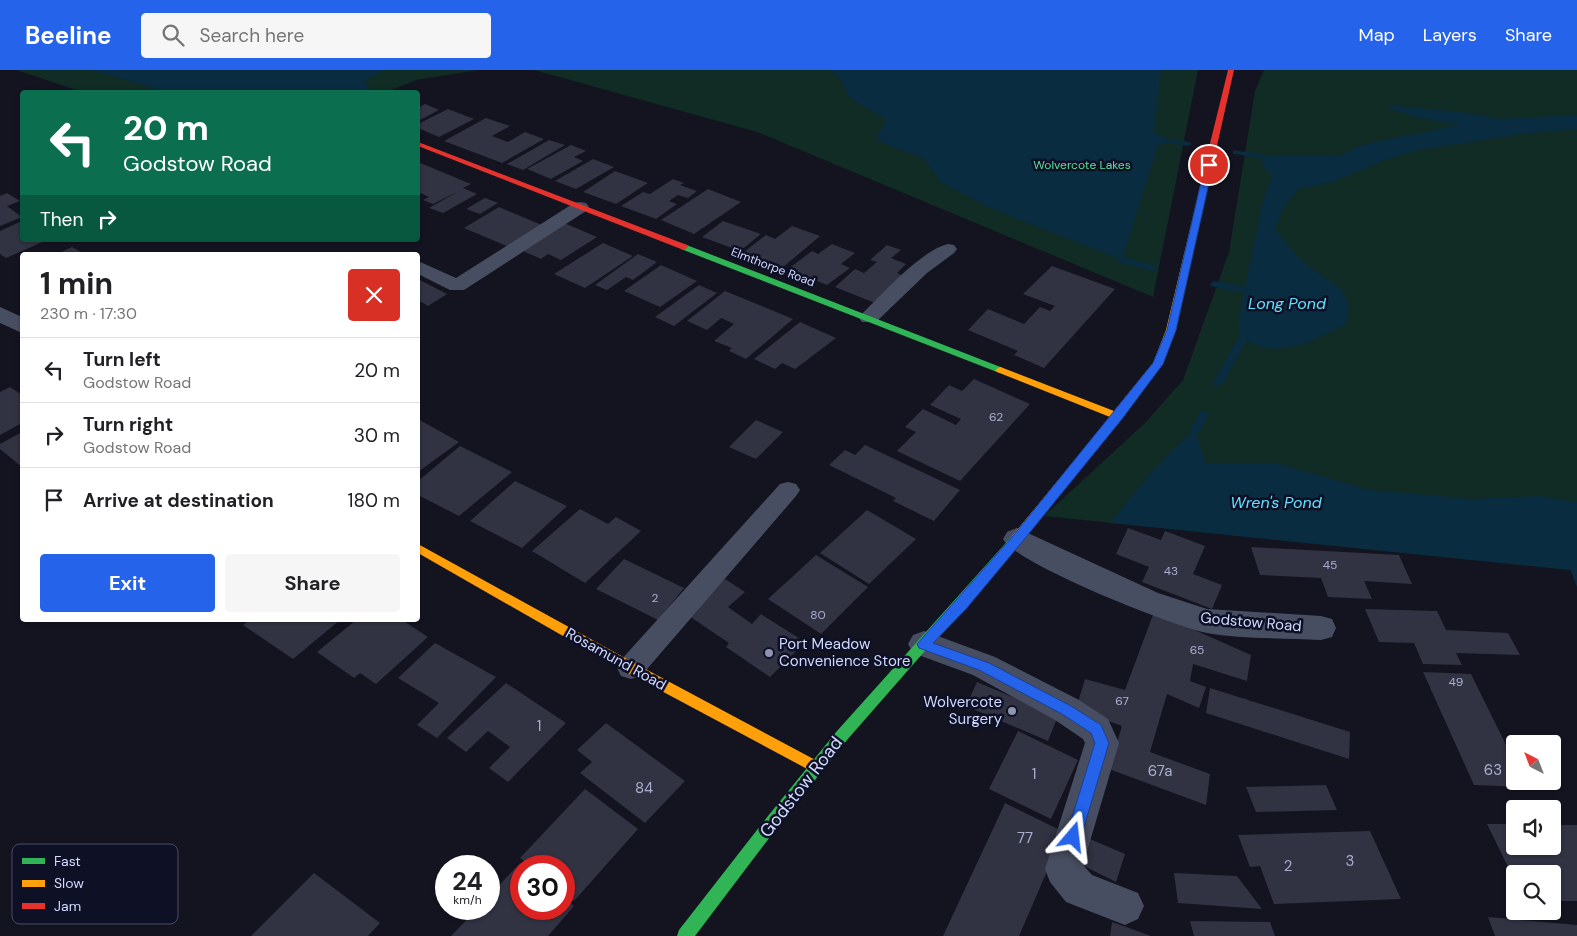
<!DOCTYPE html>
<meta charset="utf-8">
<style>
body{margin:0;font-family:"DM Sans",sans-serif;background:#f6f6f6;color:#202124;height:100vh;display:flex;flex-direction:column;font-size:19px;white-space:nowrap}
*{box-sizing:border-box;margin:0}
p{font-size:16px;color:#757577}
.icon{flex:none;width:28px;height:28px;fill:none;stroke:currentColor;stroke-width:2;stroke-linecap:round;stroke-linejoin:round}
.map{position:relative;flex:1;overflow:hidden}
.side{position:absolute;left:20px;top:182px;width:400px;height:370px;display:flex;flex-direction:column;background:#fff;border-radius:5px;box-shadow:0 1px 4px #0004}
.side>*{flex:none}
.banner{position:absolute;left:20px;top:20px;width:400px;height:152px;border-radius:5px;box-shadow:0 1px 4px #0004;background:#0b6e4f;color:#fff;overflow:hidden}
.needle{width:32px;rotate:318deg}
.tools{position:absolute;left:1506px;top:665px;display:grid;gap:10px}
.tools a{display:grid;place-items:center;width:55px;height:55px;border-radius:5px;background:#fff;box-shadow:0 1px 4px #0004;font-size:25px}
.speed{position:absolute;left:435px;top:785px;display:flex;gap:10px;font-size:25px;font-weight:700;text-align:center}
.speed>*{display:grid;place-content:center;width:65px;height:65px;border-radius:50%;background:#fff;box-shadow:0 1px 4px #0004;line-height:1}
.speed small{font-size:12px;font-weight:400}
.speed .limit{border:8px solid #d22;background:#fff;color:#111}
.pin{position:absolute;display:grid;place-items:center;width:42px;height:42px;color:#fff;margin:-21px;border:2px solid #fff;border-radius:50%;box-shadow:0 1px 5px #0007}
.me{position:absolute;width:55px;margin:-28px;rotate:17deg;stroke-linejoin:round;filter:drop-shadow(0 0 4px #0008)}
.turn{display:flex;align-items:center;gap:18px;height:105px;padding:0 20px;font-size:22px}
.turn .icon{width:65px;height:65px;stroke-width:2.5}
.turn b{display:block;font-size:35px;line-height:42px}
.then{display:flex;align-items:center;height:48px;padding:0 20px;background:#0003;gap:10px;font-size:19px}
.round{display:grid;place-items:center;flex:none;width:52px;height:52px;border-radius:5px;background:#f6f6f6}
.summary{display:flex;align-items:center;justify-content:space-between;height:85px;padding:0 20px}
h1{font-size:30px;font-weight:700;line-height:38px}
.action{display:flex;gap:10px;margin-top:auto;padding:10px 20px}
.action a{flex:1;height:58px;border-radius:5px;background:#2563eb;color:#fff;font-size:20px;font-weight:700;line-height:58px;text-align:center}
.action a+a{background:#f6f6f6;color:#202124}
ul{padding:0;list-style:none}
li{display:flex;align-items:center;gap:15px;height:65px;padding:0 20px;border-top:1px solid #e0e0e0}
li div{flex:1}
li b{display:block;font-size:19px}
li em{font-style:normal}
header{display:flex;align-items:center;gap:30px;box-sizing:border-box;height:70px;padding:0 25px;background:#2563eb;color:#fff}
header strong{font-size:24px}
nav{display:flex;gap:28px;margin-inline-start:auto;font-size:18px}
.search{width:350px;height:45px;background:#f6f6f6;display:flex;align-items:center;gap:12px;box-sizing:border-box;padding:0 18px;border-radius:5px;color:#757577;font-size:19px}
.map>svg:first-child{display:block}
</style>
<header>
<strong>Beeline</strong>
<div class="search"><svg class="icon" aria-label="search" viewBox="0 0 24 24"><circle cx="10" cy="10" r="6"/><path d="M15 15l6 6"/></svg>Search here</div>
<nav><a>Map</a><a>Layers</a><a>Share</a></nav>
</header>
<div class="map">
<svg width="1577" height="866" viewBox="0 0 1577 866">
<rect width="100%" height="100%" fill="#131420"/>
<path fill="#112b25" d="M17,0h461l-62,10 -29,12h-305z
M534,0h664l-45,227 -396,-165z
M1264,0h313v517l-6,-17 -527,-54 101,-93 38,-43 46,-128 26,-161z"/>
<path fill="#0a2c40" d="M92,0h293l-20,10 4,9 -7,3h-195z
M831,0h330l-7,62 18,9 -14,4 -36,115 -136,-54 -45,-24 -18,-24 -47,-18 10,-21 -35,-20 -12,-22z
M1395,36l68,6 39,7 75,-4v14l-55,5 -103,16 -35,10 -48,21 -37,8 -15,17 -9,23c10,12 20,27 33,37 23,17 48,24 38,58 -26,13 -61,33 -90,21 -6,-2 -12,-7 -17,-10v-18l22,-108 11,-34 -8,-8 -2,-7 13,-5 65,1 17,-9 17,-5 85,-17 -34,-6 -39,-11z
M1195,360l11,33h71l93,27 102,9 68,-3 37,6v85l-6,-17 -460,-47c25,-34 52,-66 84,-93z"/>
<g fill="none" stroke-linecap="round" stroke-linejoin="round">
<path fill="#0a2c40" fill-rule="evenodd" d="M1169,69l19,3 4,2 -4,2 -16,-3h-3z
M1233,80l36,6 4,2 -4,2 -33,-6h-3z
M1122,187l34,9 1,2 -4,3 -34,-9 -1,-2z
M1214,211l32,6 5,3 -5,3 -35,-7 -1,-2z
M1243,265l5,3 -25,45 -5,3 -4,-1 -1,-2 25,-45z
M1204,341l5,3 -10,18 -4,2 -4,-2 -1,-2 10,-18z"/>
</g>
<path fill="#313242" d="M425,34l14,6 -21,11v-13z
M448,39l26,10 -35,18 -21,-9v-4z
M486,48l24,8 -18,10 16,6 17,-10 19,7 -42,24 -58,-22z
M549,70l16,5 -42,25 -16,-6z
M571,75l15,6 -12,6 9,4 -32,18 -24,-10z
M593,89l21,8 -38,22 -21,-8z
M418,92l53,22 -8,4 14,6 -34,19 -14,-5 30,-17 -26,13 -10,-4 6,-3 -11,-5z
M615,101l33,12 -32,21 -33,-12z
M673,109l11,4 -4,2 17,6 -9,7 -10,-3 -9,6 8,3 -21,15 -35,-13 22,-14 7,2z
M708,119l33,13 -47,32 -33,-14z
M7,123l13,8 -13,5 15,11 -22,9v-30z
M485,128l13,5 -18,11 -14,-5z
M499,137l45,19 -35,21 -45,-19z
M22,151v19h25l-41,18 -6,-4v-23z
M723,151l38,13 -21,17 -38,-14z
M564,153l33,14 -36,23 -13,-6 -7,5 -20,-9z
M792,156l28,10 -38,32 -38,-16 22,-17 9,4z
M603,173l30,13 -48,32 -31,-14z
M832,174l23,9 -14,11 9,4 -23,17 -39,-16 24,-18 6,3z
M887,175l14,5 -10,8 15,6 -9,9 7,3 -29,27 -40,-16 20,-18 9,4 13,-11 -7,-2z
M72,177l14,8h-31z
M638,184l19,8 -24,18 -7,-3 -19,13 -12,-5z
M661,195l36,16 -37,26 -36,-16z
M1052,196l63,23 -71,79 -30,-13 4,-4 -50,-21 20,-21 36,15 16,-17 10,4 5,-5 -32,-12z
M418,209l29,15 -19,12 -10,-6z
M699,215l18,8 -43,33 -19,-9z
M725,221l44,18 24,10 -47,40 -17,-8 3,-3 -18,-7 20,-17 -13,-6 -14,12 -20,-9z
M800,252l36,16 -41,31 -13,-6 -7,6 -21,-10z
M974,309l56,25 -70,77 -63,-30 19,-19 -11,-5 18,-18 33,16 5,-6 -31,-14 19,-20 13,6z
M10,317l12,8v28l-22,12v-43z
M418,349l41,23 -41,30z
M756,350l27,12 -27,27 -27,-12z
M22,362v35l-22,-18v-5z
M865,375l95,45 -26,31 -41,-20 3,-3 -67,-33 16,-15 10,5z
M460,376l52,26 -53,44 -41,-21v-14z
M515,411l52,25 -45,42 -52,-27z
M580,439l28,15 8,-7 25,14 -56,52 -53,-32z
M867,440l49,29 -47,45 -49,-31z
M1128,458l33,12 4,-9 40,15 -12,28 29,11 -10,24 -70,-27 7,-15 -33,-13z
M1251,477l148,8 13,29 -48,-3 8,18 -44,-2 -7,-19 -61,-3z
M816,485l52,32 -47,47 -53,-35z
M624,489l60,29 -26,32 -62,-31z
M725,509l20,13 -17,15 24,17 9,-10 44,28 -35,35 -44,-30 3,-4 -43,-29z
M1365,539l72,2 9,19 62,3 12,22 -64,-2 6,12 -39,-1 -9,-21 -35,-1z
M1154,542l97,43 -4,26 -54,-17 -3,17 16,6 -7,21 -32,-14 -17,58 60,22 -4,31 -97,-36 13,-43 -46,-17 9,-30 40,11z
M250,550h90l-47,39 -50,-34z
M356,550h46l26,17 -52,47 -16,-11 -6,5 -37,-26z
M435,573l61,34 -59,61 -20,-13 22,-22 -41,-25z
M1423,602l48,2 44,89v18h9l3,6 -53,-2z
M977,612l81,34 -10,25 -82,-35z
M506,613l60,40 -58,59 -19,-14 21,-21 -22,-16 -22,21 -19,-14z
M1210,618l140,44 -1,27 -143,-46z
M606,653l79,58 -40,42 -65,-50 12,-11 -15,-12z
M1018,661l60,29 -27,59 -62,-30z
M1326,715l11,25 -81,2 -10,-25z
M585,719l53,40 -64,72 -10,-8v-27h-33l-11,-8z
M1005,733l59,29 -45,104h-76z
M1487,754h28v22h37v-21h25v76h-25v-27h-37v7z
M1370,761l31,68 -127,5 -14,-38 -10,1 -12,-32z
M1090,769l35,15 -9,28 -34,-17z
M520,793l5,3h-4v43h43v-11l10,8 -26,30h-97l26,-27h12v-13z
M314,803l66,50 -12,13h-117z
M1174,803l63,3 25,33 -84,-6z
M1488,847l89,8v11h-82z
M1190,851l80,1 5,14h-81z
M1112,852l39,14h-41z"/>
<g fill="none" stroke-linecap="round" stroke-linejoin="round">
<path fill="#484e61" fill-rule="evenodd" d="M580,132l6,1 3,4 -3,4 -122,79h-14l-32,-16v-13l38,17 118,-75z
M948,174l6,1 3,4 -3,4 -27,20 -51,49h-14l-3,-4 3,-4c20,-20 60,-64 86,-70z
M788,412l8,2 4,6 -4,6 -155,180 -10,3 -10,-3 -4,-8 4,-8 159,-176z"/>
<path fill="#484e61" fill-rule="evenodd" d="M0,237l22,10v16l-22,-10z
M1017,458l141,65 49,16 114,7 11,3 4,9 -4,9 -11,3c-35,-2 -80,-1 -114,-7 -32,-6 -191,-69 -204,-94l4,-7z
M924,561l71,26 84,43 29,19 11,24 -36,122 9,10 46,18 6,13 -6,13 -13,6 -59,-23 -16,-20 -5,-13 40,-126 -2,-4 -28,-19 -82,-45 -60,-22 -5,-9 5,-9z"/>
<path fill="#30b455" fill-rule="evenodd" d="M684,174l319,124 2,2 -5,3 -3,-1 -316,-123v-4z
M1017,464l4,1 2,3 -2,3 -174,199 -68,85 -84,111h-18l2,-6 89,-114 69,-85 176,-196z"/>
<path fill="#ff9f0a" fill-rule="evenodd" d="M1205,96l7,2 -36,162 -13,34 -41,51v3l-3,1 -98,122h-8l-2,-3 2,-3 97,-118 -113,-45 -2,-2 5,-3 3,1 111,43 39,-48 13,-33z
M418,474l218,120 185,99 2,4 -2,4 -5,2 -5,-2 -185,-99 -208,-119z"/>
<path fill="#e5322d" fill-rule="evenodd" d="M1228,0h6l-22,98 -4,2 -4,-2z
M418,72l269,103 1,2 -4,3 -3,-1 -263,-103z"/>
</g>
<path fill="#2563eb" stroke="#184099" d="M1209,92l4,3 -37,165 -13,34 -41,55 -100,123 -56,67 -33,34 56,20 82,43 30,19 8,18 -28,94 -3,5 -5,2 -5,-2 -2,-5 29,-94 -4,-10 -29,-19 -83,-44 -60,-22 -2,-4 96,-108 140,-173 14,-33 38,-165z"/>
<g fill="#8f94b1" stroke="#0e1025" stroke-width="2">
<circle cx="769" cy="583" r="5"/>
<circle cx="1012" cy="641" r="5"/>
</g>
<g text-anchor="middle" stroke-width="5" stroke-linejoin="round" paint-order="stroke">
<g font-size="12" fill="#5be29b" stroke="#0e1025">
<text x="1082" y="99">Wolvercote Lakes</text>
</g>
<g font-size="12" fill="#d2d9ff" stroke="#0e1025">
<text transform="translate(773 197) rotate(21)" y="4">Elmthorpe Road</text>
</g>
<g font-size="12" fill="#aaafd0">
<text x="996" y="351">62</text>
<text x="1330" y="499">45</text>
<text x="1171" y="505">43</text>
<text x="655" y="532">2</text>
<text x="818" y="549">80</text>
<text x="1197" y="584">65</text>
<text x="1456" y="616">49</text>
<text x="1122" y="635">67</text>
</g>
<g font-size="15" fill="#d2d9ff" stroke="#0e1025">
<text transform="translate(1251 552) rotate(5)" y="5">Godstow Road</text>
<text transform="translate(616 589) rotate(29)" y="5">Rosamund Road</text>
</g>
<g font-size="15" fill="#d2d9ff" stroke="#0e1025" text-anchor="start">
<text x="779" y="579">Port Meadow<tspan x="779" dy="17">Convenience Store</tspan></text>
<text x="1002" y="637" text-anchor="end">Wolvercote<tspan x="1002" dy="17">Surgery</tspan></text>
</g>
<g font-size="15" fill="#aaafd0">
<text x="539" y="661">1</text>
<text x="1493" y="705">63</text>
<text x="1160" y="706">67a</text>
<text x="1034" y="709">1</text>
<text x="644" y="723">84</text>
<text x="1025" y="773">77</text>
<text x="1350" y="796">3</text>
<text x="1288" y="801">2</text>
</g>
<g font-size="16" font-style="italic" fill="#60e2ff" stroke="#0e1025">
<text x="1287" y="239">Long Pond</text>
<text x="1276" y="438">Wren's Pond</text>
</g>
<g font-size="18" fill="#d2d9ff" stroke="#0e1025">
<text transform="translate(801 717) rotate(-52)" y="6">Godstow Road</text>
</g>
</g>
<rect x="12" y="774" width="166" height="80" rx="8" fill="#0e1025" stroke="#494c66" stroke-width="1"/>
<rect x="22" y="788" width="23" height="6" fill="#30b455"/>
<rect x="22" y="810" width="23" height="7" fill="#ff9f0a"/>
<rect x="22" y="833" width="23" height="6" fill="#e5322d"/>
<g font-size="14" fill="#d2d9ff">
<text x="54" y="796">Fast</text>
<text x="54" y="818">Slow</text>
<text x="54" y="841">Jam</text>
</g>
</svg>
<div class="tools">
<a><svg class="needle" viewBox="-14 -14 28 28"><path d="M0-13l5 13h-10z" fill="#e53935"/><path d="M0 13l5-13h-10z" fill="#757577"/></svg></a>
<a><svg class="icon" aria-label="sound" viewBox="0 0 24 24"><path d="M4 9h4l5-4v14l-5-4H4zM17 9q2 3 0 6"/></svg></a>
<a><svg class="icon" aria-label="search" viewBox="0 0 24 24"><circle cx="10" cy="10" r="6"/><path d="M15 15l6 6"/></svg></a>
</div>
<div class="speed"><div>24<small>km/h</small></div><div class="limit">30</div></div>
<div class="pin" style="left:1209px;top:95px;background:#d93025"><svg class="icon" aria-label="arrive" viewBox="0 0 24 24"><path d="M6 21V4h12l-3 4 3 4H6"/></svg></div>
<svg class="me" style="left:1073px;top:767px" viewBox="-20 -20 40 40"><path d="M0-17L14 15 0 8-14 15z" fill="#2563eb" stroke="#fff" stroke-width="4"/></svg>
<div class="banner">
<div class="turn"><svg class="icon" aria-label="left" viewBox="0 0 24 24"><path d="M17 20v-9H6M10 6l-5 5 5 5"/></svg><div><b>20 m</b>Godstow Road</div></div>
<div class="then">Then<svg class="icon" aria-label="right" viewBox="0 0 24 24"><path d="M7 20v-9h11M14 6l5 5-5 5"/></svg></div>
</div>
<section class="side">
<div class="summary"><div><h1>1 min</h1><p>230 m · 17:30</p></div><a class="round" style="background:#d93025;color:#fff"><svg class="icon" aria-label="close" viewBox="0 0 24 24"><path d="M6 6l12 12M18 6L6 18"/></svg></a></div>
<ul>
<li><svg class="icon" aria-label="left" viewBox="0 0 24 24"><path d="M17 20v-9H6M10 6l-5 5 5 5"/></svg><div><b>Turn left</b><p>Godstow Road</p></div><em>20 m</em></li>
<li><svg class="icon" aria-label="right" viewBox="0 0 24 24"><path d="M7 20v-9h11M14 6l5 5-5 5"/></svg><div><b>Turn right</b><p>Godstow Road</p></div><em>30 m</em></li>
<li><svg class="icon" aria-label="arrive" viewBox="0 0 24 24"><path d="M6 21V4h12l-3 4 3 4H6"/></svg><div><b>Arrive at destination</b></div><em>180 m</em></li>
</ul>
<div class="action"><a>Exit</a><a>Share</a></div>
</section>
</div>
